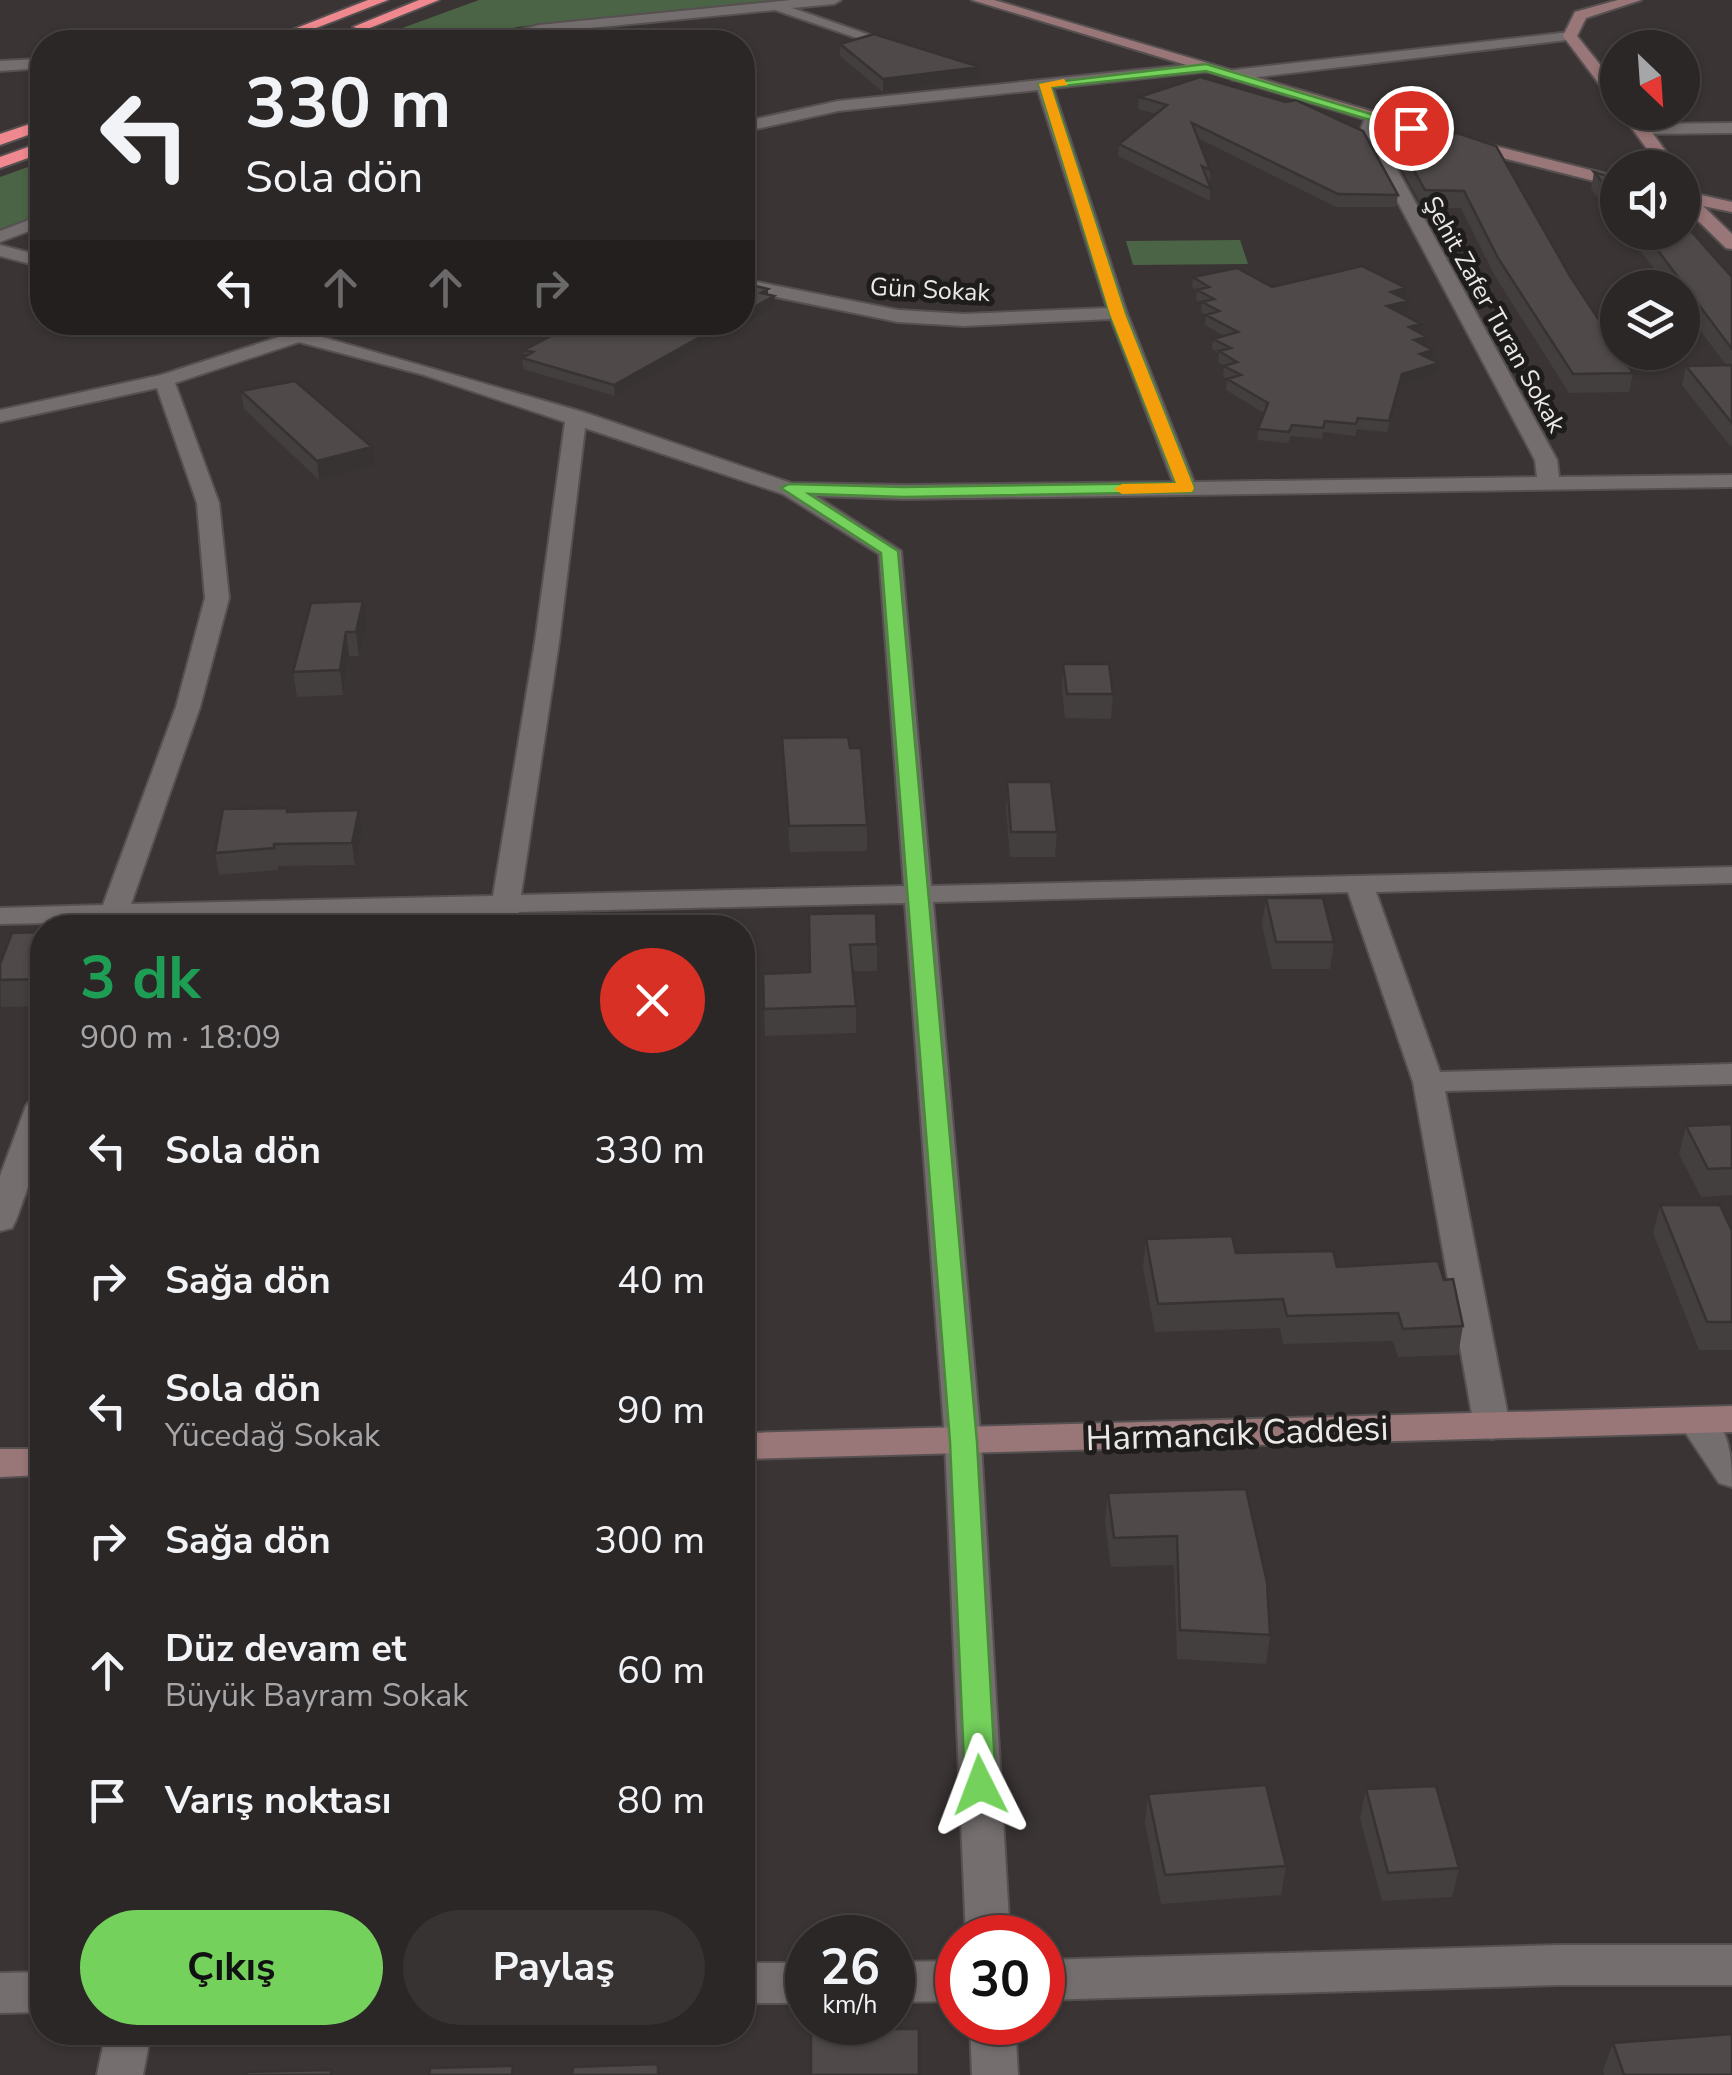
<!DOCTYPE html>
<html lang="tr">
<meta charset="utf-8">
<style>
body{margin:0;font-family:"Nunito Sans",sans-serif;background:#383333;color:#f1f3f6;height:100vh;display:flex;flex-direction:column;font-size:38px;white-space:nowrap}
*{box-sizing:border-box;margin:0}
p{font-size:32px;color:#a6a5a7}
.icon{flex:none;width:55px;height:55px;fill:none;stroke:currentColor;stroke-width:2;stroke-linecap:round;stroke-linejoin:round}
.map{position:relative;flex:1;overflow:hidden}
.panel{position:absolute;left:30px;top:915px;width:725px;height:1130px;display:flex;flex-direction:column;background:#2c2727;border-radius:40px;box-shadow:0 2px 8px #0004,0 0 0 2px #484444}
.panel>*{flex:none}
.guide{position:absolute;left:30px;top:30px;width:725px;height:305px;border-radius:40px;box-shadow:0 2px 8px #0004,0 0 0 2px #484444;background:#2c2727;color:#f1f3f6;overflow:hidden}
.needle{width:65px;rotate:155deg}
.fabs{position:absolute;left:1600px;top:30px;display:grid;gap:20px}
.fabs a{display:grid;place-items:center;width:100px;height:100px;border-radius:50%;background:#2c2727;box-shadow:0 2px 8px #0004,0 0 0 2px #484444;font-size:50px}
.speed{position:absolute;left:785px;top:1915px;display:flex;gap:20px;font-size:50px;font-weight:700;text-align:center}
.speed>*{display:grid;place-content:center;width:130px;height:130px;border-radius:50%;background:#2c2727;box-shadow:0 2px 8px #0004,0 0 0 2px #484444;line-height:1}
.speed small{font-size:25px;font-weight:400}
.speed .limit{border:15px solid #d22;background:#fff;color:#111}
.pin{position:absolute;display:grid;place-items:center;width:85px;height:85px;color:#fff;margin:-42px;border:5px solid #fff;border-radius:50%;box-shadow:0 2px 10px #0007}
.me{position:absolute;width:110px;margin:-55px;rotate:357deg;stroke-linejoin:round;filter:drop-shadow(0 0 8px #0008)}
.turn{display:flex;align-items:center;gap:35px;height:210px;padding:0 50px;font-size:45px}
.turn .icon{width:130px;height:130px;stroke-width:2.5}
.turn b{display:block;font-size:70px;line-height:85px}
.lanes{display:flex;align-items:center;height:95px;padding:0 50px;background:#0003;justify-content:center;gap:50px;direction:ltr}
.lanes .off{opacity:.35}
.round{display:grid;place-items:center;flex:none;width:105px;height:105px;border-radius:52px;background:#383333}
.summary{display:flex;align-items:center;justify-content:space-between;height:170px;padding:0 50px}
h1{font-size:60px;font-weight:700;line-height:75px;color:#1e9e55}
.action{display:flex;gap:20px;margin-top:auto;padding:20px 50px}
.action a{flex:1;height:115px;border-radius:60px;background:#74d25c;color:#111;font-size:40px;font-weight:700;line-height:115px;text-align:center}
.action a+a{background:#383333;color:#f1f3f6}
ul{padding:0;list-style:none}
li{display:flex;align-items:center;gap:30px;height:130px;padding:0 50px}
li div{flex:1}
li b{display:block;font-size:38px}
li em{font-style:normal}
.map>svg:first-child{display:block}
</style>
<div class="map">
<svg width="1732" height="2075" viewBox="0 0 1732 2075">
<rect width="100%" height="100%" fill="#3a3434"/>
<path fill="#4c6446" d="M479,0h314l-276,27 -48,15h-105z
M42,162v52l-42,17v-54z
M1240,240l8,24 -115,1 -7,-24z"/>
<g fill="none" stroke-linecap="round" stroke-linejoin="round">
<defs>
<path id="street" d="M791,0h50l-7,4 -42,4 115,40 -12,3 -120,-41 -236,23 -39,9h-24l63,-17z
M1570,32l5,1v6l-342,41 -8,-5 8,-5z
M42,59v9l-42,3v-10z
M1206,63l8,5 -3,3 -158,17 74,225 67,169 343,-5 -2,-17 -175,-329 7,-17 6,-2 8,5 -5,14 181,329 2,17 173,-2v12l-827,12 -89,-3 85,55 30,335 801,-19v16l-356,9 64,180 292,-8v20l-287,7 65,335 -5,9 -13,4 -13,-4 -5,-9 -61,-344 -65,-190 -415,10 48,540 29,496h-44l-21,-496 -40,-539 -386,9 -3,16h-28l2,-15 -365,8 -2,7h-28l2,-6 -97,2v-16l103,-3 73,-198 29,-109 -8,-95 -40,-115 -157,34v-12l161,-35 118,-38 -43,-15h33l26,7 15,-7h26l-21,13 268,77 208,71 114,2 268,-3 -62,-163 -147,7 -66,-4 -156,-32v-11l156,31 66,4 143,-6 -69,-218 -200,21 -96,21v-10l96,-21zM299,342l125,33 141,47 -30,220 -42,254 -362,8 69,-197 29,-109 -10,-95 -44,-120zM585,428l198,66 96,60 25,332 -383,9 38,-253z
M1732,123v10l-91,1 -8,-5 8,-5z
M42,215v11l-42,16v-11z
M0,245l42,11v11l-42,-11z
M42,1096v52l-26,72 -4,8 -12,3v-55l26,-70 5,-7z
M1695,1407c35,11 37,49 37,80l-13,-4 -42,-63 5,-9z
M1560,1945h172v40h-172l-518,15v-40z
M958,1961v40l-66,1v-40z
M742,1963h66v40h-66z
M42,1972v40l-42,1v-40z
M970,2022h45l3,53h-46z
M106,2032h45l-8,43h-46z"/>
<path id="secondary" d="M972,0h22l461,136 163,41v10l-175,-44z
M1618,0h23l-55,18 -9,18 41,51v16l-6,-2 -49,-65 12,-24z
M1620,112h17l41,56h-17z
M1682,181l6,1 4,11 40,9v10l-29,-6 29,28v15l-6,-1 -44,-43z
M1732,1406v26l-990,27v-26z
M0,1449h42v26l-42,2z"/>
<path id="highway" d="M368,0h20l-108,42h-19z
M419,0h20l-74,30 -12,-3z
M42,120v10l-42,15v-11z
M42,142v11l-42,15v-11z"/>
</defs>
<use href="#street" stroke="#565051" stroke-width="4"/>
<use href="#secondary" stroke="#565051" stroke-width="4"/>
<use href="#highway" stroke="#565051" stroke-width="4"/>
<use href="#street" fill="#746e6e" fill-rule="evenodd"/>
<use href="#secondary" fill="#997678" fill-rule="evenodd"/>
<use href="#highway" fill="#ef888f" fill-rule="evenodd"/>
</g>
<path fill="#443f3f" d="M840,44l139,36 -96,12 -43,-36z
M1200,77l198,118 -2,12h-60l-138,-69 12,32v31l-92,-45 1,-12 37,-30 -18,-5 1,-12z
M1397,140l7,4 166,132 63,97 -4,19 -60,1 -74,-117 -34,-68h-38l-28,-51z
M1594,172l24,7v43l-27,-33z
M1626,232h56l50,45v169h-2l-48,-61 4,-19 40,-1 -44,-59v-18h-13z
M1193,277l79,10 132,11 5,3 -2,10 -7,2 20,20 18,41 -38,11 -13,47 -30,-3 -2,7 -32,-4 -1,7 -31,-3 -3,7 -31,-3 1,-11 6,-16 -38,-23 1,-11 -4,-2 1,-11 -6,-4 1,-9 -7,-4 1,-10 11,-3 -19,-11 1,-10 -5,-3 1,-9 -6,-3 1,-9 -5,-4z
M768,295l6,1 1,11 -160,89 -92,-27 -1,-11 3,-2 -1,-6z
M241,391l133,75 -55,14 -75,-71z
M311,603l56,22 -8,31h-10l-6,39 -46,2 -4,-25z
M1063,664l50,30 -2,25 -46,-1 -3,-29z
M782,738l85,87v26l-77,1z
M1007,782l50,50 -2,25h-45l-4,-49z
M288,812l74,20 -7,33 -77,1v4l-59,5 -4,-22z
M1266,898l68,44 -4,27h-58l-10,-44z
M809,914l68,30v27h-25l4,35v27l-91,3 -2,-62 47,-2z
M42,932v74l-41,1 -1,-43z
M1732,1124v71l-31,2 -22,-43 7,-28z
M1660,1205l72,26v119h-33l-46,-117z
M1146,1239l191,28 126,59 -5,29 -60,2 -5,-16 -110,3 -3,-16 -125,4 -12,-65z
M42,1315v60l-8,-28z
M1108,1493l159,89 3,53 -4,29 -89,-5 -3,-94 -63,2 -6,-45z
M1366,1789l93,79 -7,29 -70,4 -22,-83z
M1148,1794l138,72 -5,29 -120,9 -16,-81z
M1613,2043l119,32h-128l-1,-4z"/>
<path fill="#373333" d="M980,67l-1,13 -96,12v-13z
M1406,288l-2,11 -13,-7z
M768,289v11l6,-4 1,11 -160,89 -1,-11 113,-63h15v-8l19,-21z
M1409,301l-2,10 -22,6 2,-11z
M1421,324l-1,11 -11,-8z
M1427,337l-1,10 -12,-7z
M1433,350l-2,11 -11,-7z
M1439,363l-1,11 -38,11 -13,47 15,-58z
M372,447l2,19 -55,14 -2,-19z
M363,601l4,24 -8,31 -3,-24z
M346,632l3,24 -6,39 -3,-25z
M359,810l3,22 -7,33 -3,-22z"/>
<path fill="#4f4949" stroke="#373333" stroke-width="2.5" d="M874,34l106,33 -97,12 -43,-35z
M1200,77l86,25 10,-2 67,31 35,64 -60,-1 -146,-71 18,47 -8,-4 9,23 -92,-45 48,-39 -28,-8z
M1457,133l39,13 74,130 48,73v3h2l13,21 -60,1 -75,-116 -34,-67 -39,-1 -28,-50 7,4 26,-9 10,4z
M1594,172l24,7v22z
M1682,221l50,56v72l-88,-117h38z
M1362,266l44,22 -15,4 18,9 -22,5 34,18 -12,3 18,10 -13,3 19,10 -13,4 19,9 -37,11 -13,47 -31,-3 -2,6 -31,-3 -2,7 -31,-3 -3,7 -31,-3 10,-26 -41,-24 14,-4 -17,-9 13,-4 -18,-11 12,-3 -18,-9 25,-7 -32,-17 13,-4 -17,-9 12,-3 -17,-9 12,-3 -16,-10 44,-9 35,19z
M742,283l26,6 -7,4 13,3 -32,18z
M578,322h149l-113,63 -92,-27 11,-6 -9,-2z
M1732,365v58l-46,-57z
M295,381l77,66 -55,14 -76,-70z
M363,601l-7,31h-10l-6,38 -47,2 18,-69z
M1063,664h46l4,30h-46z
M848,737l2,11h11l6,77 -78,1 -7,-88z
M1007,782h44l6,50h-46z
M287,808v4l72,-2 -7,33 -78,1v4l-59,5 8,-44z
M1266,898h57l11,44h-58z
M876,913l1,31 -27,1 6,61 -92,3 -1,-35 47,-2 -1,-58z
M42,932v47l-42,1v-16l12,-31z
M1732,1124v44l-24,1 -22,-43z
M1660,1205h60l12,26v91h-25z
M1232,1236l4,17 97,-2 4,16 101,-6 6,19 9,-1 10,47 -60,3 -5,-16 -111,3 -4,-17 -125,5 -12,-65z
M42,1315v32h-8z
M1246,1489l21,93 3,53 -90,-5 -3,-94 -63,2 -6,-45z
M1266,1785l20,81 -121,9 -17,-81z
M1436,1786l23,82 -71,5 -22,-84z
M811,2029h108v46h-108z
M1732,2034v41h-108l-11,-32z
M658,2064v11h-86l1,-8z
M513,2066l-1,9h-83l1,-7z
M331,2070v5h-85v-3z"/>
<path fill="#74d25c" stroke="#4b883c" stroke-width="2.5" d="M1206,64l211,64 -10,3 -201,-60 -155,16 74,227 69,174 -2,4 -288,5 -95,-3 89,57 79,891 19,343 -4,9 -12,4 -11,-4 -4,-9 -15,-343 -69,-889 -100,-65 8,-4 115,3 272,-4 -66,-169 -71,-230z"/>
<path fill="#f59e0b" d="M1064,79l4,6 -17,2 74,227 69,174 -2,4 -70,2 -8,-5 8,-5 54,-1 -66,-169 -71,-230z"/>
<g text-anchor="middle" stroke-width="10" stroke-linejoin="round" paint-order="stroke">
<g font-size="25" fill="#ece8e8" stroke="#1f1c1c">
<text transform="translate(930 289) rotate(3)" y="9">Gün Sokak</text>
<text transform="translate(1495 314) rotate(61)" y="9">Şehit Zafer Turan Sokak</text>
</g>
<g font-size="35" fill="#ece8e8" stroke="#1f1c1c">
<text transform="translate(1237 1433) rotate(-2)" y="12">Harmancık Caddesi</text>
</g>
</g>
</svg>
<div class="fabs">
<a><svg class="needle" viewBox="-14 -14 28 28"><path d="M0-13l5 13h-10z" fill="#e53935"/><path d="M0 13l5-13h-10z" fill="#a6a5a7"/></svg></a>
<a><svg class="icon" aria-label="sound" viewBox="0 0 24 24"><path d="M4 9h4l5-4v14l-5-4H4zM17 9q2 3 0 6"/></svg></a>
<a><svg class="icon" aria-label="layers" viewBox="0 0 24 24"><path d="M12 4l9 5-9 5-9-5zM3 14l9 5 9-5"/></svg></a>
</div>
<div class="speed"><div>26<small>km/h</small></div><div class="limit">30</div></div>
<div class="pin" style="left:1411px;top:128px;background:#d93025"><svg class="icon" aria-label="arrive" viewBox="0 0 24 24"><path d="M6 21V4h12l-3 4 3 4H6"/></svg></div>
<svg class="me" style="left:980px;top:1785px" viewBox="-20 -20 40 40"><path d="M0-17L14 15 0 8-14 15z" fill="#74d25c" stroke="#fff" stroke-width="4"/></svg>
<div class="guide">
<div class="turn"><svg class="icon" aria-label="left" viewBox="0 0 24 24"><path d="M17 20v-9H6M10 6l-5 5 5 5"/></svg><div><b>330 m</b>Sola dön</div></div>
<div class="lanes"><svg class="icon" aria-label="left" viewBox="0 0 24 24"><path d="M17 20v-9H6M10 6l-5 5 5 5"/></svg><svg class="icon off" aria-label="ahead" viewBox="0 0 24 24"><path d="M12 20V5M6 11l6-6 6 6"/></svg><svg class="icon off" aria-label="ahead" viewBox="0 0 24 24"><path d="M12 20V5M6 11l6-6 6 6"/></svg><svg class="icon off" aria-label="right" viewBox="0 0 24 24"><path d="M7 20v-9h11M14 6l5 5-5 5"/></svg></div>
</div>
<section class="panel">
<div class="summary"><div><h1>3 dk</h1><p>900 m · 18:09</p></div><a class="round" style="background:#d93025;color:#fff"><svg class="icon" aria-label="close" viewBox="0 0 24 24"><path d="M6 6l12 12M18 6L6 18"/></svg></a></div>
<ul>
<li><svg class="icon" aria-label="left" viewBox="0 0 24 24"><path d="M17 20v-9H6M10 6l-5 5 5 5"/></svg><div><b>Sola dön</b></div><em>330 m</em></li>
<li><svg class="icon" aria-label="right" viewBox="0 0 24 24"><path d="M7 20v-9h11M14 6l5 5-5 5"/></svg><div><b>Sağa dön</b></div><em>40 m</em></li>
<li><svg class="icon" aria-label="left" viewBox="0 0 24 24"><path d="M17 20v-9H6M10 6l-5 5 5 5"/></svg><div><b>Sola dön</b><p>Yücedağ Sokak</p></div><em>90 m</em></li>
<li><svg class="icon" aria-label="right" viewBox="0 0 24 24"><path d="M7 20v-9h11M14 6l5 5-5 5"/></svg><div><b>Sağa dön</b></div><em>300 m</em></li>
<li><svg class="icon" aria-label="ahead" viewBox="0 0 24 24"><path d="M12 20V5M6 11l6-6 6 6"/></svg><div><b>Düz devam et</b><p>Büyük Bayram Sokak</p></div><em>60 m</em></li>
<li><svg class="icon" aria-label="arrive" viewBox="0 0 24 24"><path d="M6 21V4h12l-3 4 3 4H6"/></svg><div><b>Varış noktası</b></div><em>80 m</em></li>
</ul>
<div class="action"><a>Çıkış</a><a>Paylaş</a></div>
</section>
</div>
